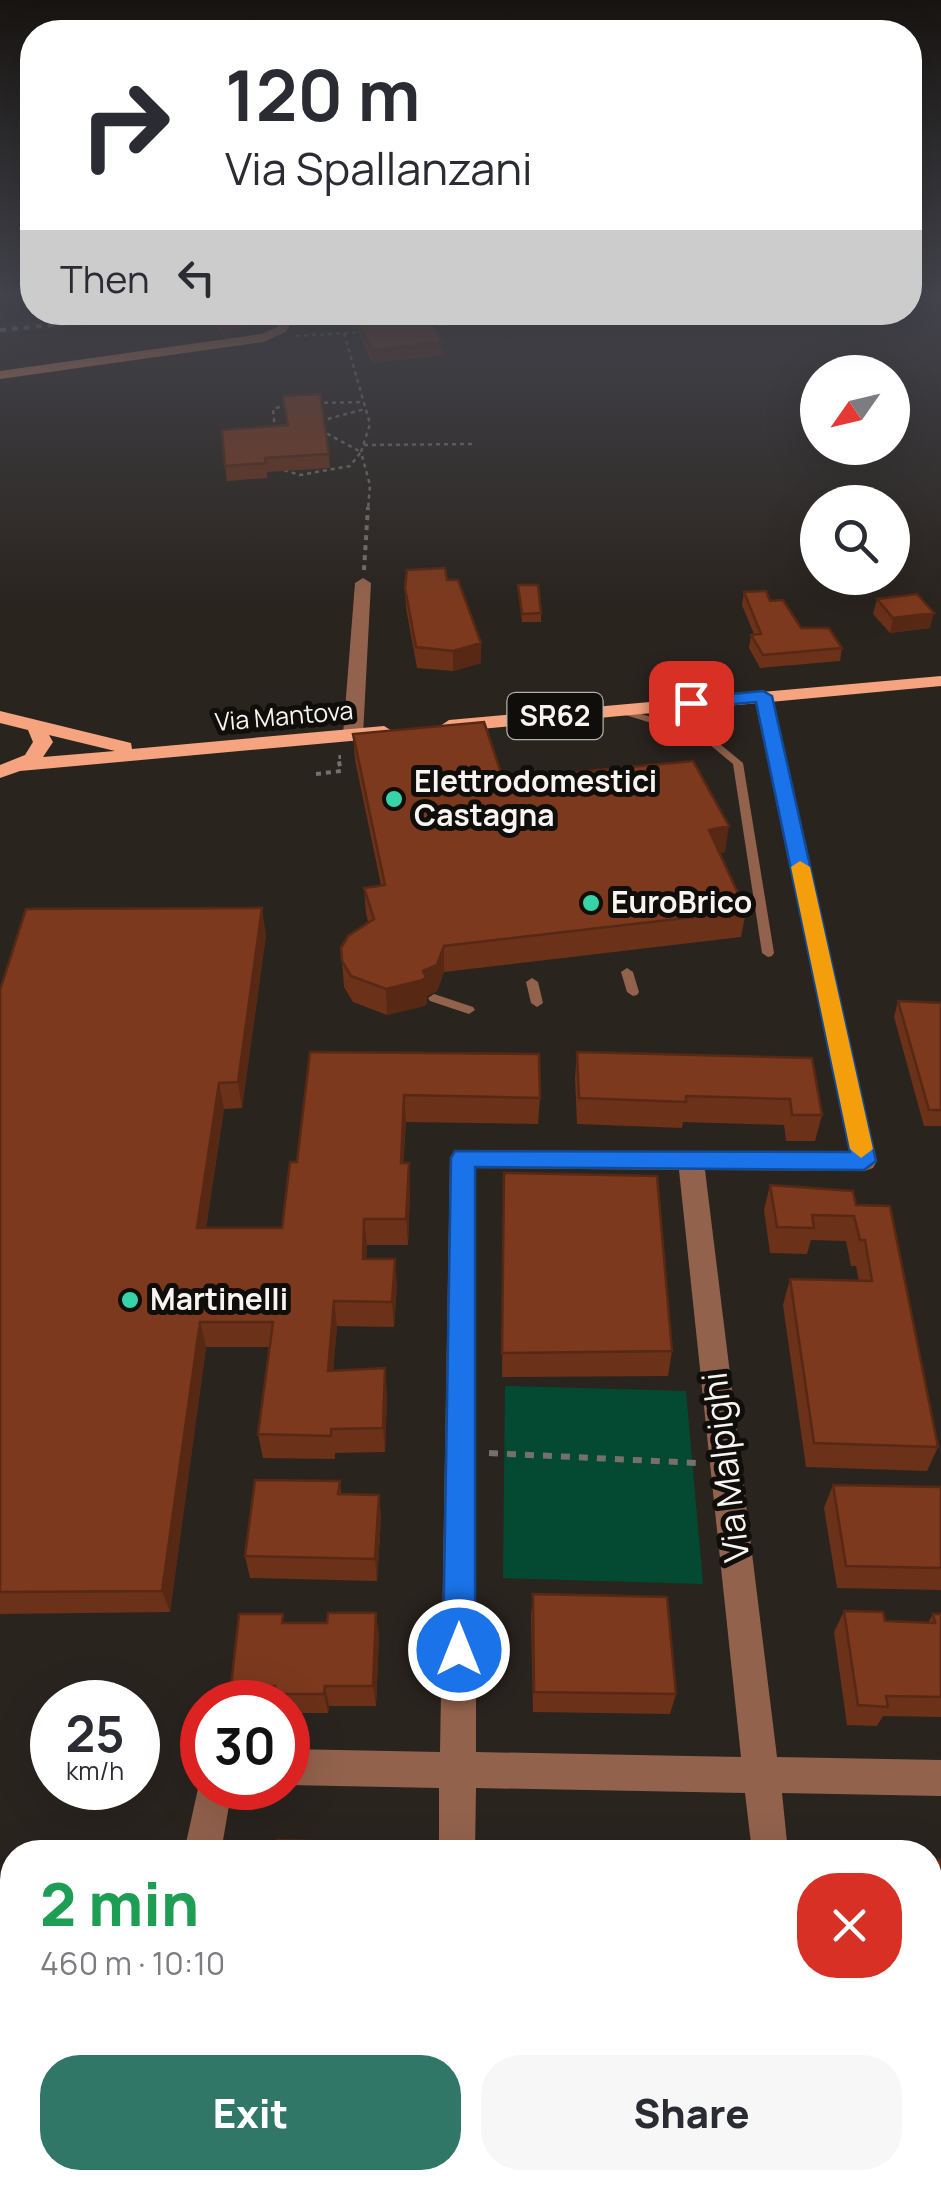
<!DOCTYPE html>
<meta charset="utf-8">
<style>
body{margin:0;font-family:Manrope,sans-serif;background:#f7f7f7;color:#2b2b33;height:100vh;display:flex;flex-direction:column;font-size:38px;white-space:nowrap}
*{box-sizing:border-box;margin:0}
p{font-size:32px;color:#7c7c81}
.icon{flex:none;width:55px;height:55px;fill:none;stroke:currentColor;stroke-width:2;stroke-linecap:round;stroke-linejoin:round}
.map{position:relative;flex:1;overflow:hidden}
.sheet{position:absolute;left:0px;top:1840px;width:942px;height:350px;display:flex;flex-direction:column;background:#fff;border-radius:40px 40px 0 0;box-shadow:0 10px 40px #0002}
.sheet>*{flex:none}
.banner{position:absolute;left:20px;top:20px;width:902px;height:305px;border-radius:40px;box-shadow:0 10px 40px #0002;background:#fff;color:#2b2b33;overflow:hidden}
.needle{width:65px;rotate:236deg}
.controls{position:absolute;left:800px;top:355px;display:grid;gap:20px}
.controls a{display:grid;place-items:center;width:110px;height:110px;border-radius:50%;background:#fff;box-shadow:0 10px 40px #0002;font-size:50px}
.speed{position:absolute;left:30px;top:1680px;display:flex;gap:20px;font-size:50px;font-weight:700;text-align:center}
.speed>*{display:grid;place-content:center;width:130px;height:130px;border-radius:50%;background:#fff;box-shadow:0 10px 40px #0002;line-height:1}
.speed small{font-size:25px;font-weight:400}
.speed .limit{border:15px solid #d22;background:#fff;color:#111}
.pin{position:absolute;display:grid;place-items:center;width:85px;height:85px;color:#fff;margin:-42px;border-radius:20px;box-shadow:0 5px 15px #0006}
.me{position:absolute;width:110px;margin:-55px;rotate:0deg;stroke-linejoin:round;filter:drop-shadow(0 0 8px #0008)}
.turn{display:flex;align-items:center;gap:35px;height:210px;padding:0 40px;font-size:45px}
.turn .icon{width:130px;height:130px;stroke-width:2.5}
.turn b{display:block;font-size:70px;line-height:85px}
.then{display:flex;align-items:center;height:95px;padding:0 40px;background:#0003;gap:20px;font-size:38px}
.round{display:grid;place-items:center;flex:none;width:105px;height:105px;border-radius:40px;background:#f7f7f7}
.headline{display:flex;align-items:center;justify-content:space-between;height:170px;padding:0 40px}
h1{font-size:60px;font-weight:800;line-height:75px;color:#1e9e55}
.action{display:flex;gap:20px;margin-top:auto;padding:20px 40px}
.action a{flex:1;height:115px;border-radius:40px;background:#307767;color:#fff;font-size:40px;font-weight:800;line-height:115px;text-align:center}
.action a+a{background:#f7f7f7;color:#2b2b33}
.map>svg:first-child{display:block}
</style>
<div class="map">
<svg width="941" height="2190" viewBox="0 0 941 2190">
<rect width="100%" height="100%" fill="#2a241f"/>
<path fill="#362b22" d="M121,313h91l-212,21v-10z"/>
<path fill="#044a32" d="M505,1386l181,5 17,193 -200,-6z"/>
<g fill="none" stroke-linecap="round" stroke-linejoin="round">
<path stroke="#75706c" stroke-width="2.5" stroke-dasharray="4 4" stroke-linecap="butt" d="M430,326l110,-14
M344,333l26,91 -9,28 9,33 -2,25
M296,336l69,-4
M316,403l47,-1
M320,421l45,-12
M275,430l-2,-21 17,-5
M364,445l109,-1
M284,470l16,5 50,-9 11,-14 -37,-20"/>
<path stroke="#75706c" stroke-width="4" stroke-dasharray="5 5" stroke-linecap="butt" d="M364,570l4,-63
M316,774l25,-3 -3,-14h3"/>
<path stroke="#75706c" stroke-width="6" stroke-dasharray="9 9" stroke-linecap="butt" d="M489,1453l209,10"/>
<path stroke="#75706c" stroke-width="8" stroke-dasharray="11 11" stroke-linecap="butt" d="M99,2178l20,12"/>
<path fill="#93624c" fill-rule="evenodd" d="M622,708l87,27 34,28 31,190 -2,3 -4,1 -6,-4 -29,-189 -30,-25 -84,-26v-4z
M627,968l6,4 6,20 -2,3 -4,1 -6,-4 -6,-20z
M532,978l6,4 5,21 -6,4 -6,-4 -5,-21z
M434,994l39,13 2,3 -6,4 -39,-13 -2,-3z"/>
<path fill="#93624c" fill-rule="evenodd" d="M363,578l8,5 -8,152 -10,6 -10,-6 12,-152z
M763,690l9,6 105,465 -4,7 -9,3 -159,-1 72,587 164,3v36l-159,-3 6,59h-36l-7,-59 -269,-5 -1,64h-36v-64l-151,-3v-36l152,3 10,-594 4,-7h395l-95,-455zM476,1168l203,2 62,587 -265,-5z
M201,1775l1,13h30l-11,64h-37z
M139,2178h42l-2,12h-42z"/>
<path fill="#d2835f" fill-rule="evenodd" d="M286,312h12l-12,20 -23,10 -263,37v-8l261,-37 16,-7z
M0,2132l12,5v41h62l5,12h-57l-5,-10 -5,2 -12,-5z"/>
<path fill="#f6a47f" fill-rule="evenodd" d="M941,676v10l-492,46 -9,-6 9,-6z
M0,711l131,32 1,6 252,-23 10,6 -10,6 -364,33 -20,7v-13l25,-10 8,-13 -5,-12 -28,-7zM49,735l66,16 -72,6 10,-15z"/>
<path stroke="#a49f9c" stroke-width="4" stroke-dasharray="6 6" stroke-linecap="butt" d="M0,330l188,-18"/>
</g>
<path fill="#6b3119" d="M211,312h68l-56,24 -12,-19z
M349,312h147l-66,8 13,22v13l-71,8 -16,-35 -7,1z
M283,396l46,58 1,14 -63,4v6l-40,3 -2,-15 62,-41z
M447,580l34,83 -28,8 -36,-3 -11,-60 -1,-20z
M518,585l23,28v9h-19z
M744,592l26,9 31,27 41,20 -2,13 -80,7 -11,-20 2,-13 3,-1 -12,-29z
M877,599l53,29 -40,5 -17,-19z
M353,734l150,45 222,73 -6,1 27,58 -5,26 -297,35 -7,19 -10,5v7l-3,3 -37,9 -34,-13 -9,-15 -3,-39 27,-26 -2,-9 -2,-25 17,-3 -26,-125z
M266,935l-24,173 -18,1 -18,119h76l15,-66 13,-110 230,46 -2,26 -132,-2 -3,41 7,26 -2,56h-41l-1,14 31,26 -3,42 -57,-1 -4,45 54,22 -2,59 -50,1v6l-72,-1 -5,-24 12,-87h-64l-36,265 -170,2v-624z
M898,1001l43,2v123h-17l-30,-109z
M577,1052l235,6 10,57 -7,26h-29l-2,-16 -101,-3 -1,6 -105,-4 -2,-46z
M504,1173l168,178 -4,25 -166,1z
M770,1185l86,20 82,242 -11,24 -121,-4 -23,-162 7,-26 69,2 -3,-15h-5l-5,-25 -35,-1 -4,14 -37,-1 -6,-43z
M340,1481l1,13 38,1 2,23 -4,63 -127,-3 -5,-22z
M833,1485l108,2v103l-104,-2 -13,-80z
M533,1594l143,100 -6,20 -137,-2 -2,-97z
M844,1611l41,10 43,2 5,-9h8v103l-58,-1 -6,10 -30,-1 -13,-93z
M285,1623l94,12 -3,71h-47l-1,7h-40v-11h-51l-6,-16z
M930,1859l11,1v143l-11,-1z
M743,2178l116,12h-128z
M900,2178h30l11,12h-39z"/>
<path fill="#572814" d="M253,312h26l-56,24 -1,-11z
M423,312h73l-73,9z
M349,316h6l1,12 -7,1z
M443,342v13l-71,8v-13z
M934,613l-4,15 -40,5 3,-15z
M481,643v20l-28,8v-20z
M729,826l-4,26 -20,4 4,-26z
M262,908l4,27 -24,173 -4,-26z
M444,946v26l-7,19 -10,5v7l-3,3 -37,9 -1,-26z
M219,1083l5,26 -22,144 -5,-25z
M404,1095l2,27 -4,67 -1,-26z
M409,1163l1,26 -2,56 -2,-26z
M364,1219l3,26 -2,39 -2,-25z
M395,1259l2,26 -3,42 -2,-25z
M334,1301l3,25 -6,69 -3,-24z
M200,1322l6,25 -36,265 -8,-21z
M385,1368l2,25 -2,59 -2,-24z
M379,1495l2,23 -4,63 -2,-22z
M376,1613l3,22 -3,71 -3,-20z
M325,1686l4,20 -1,7 -4,-19z
M347,2178h5v12h-6z"/>
<path fill="#7c391d" stroke="#572814" stroke-width="2.5" d="M214,312h39l-31,13z
M349,312h76l18,30 -71,8 -17,-34h-6z
M320,394l9,60 -64,4 1,5 -41,3 -3,-36 66,-5 -5,-29z
M445,568l2,12h11l23,63 -28,8 -37,-4 -11,-59 2,-18z
M518,585h20l3,28 -19,1z
M766,591l4,10 13,-1 18,28h28l13,20 -79,7 -12,-20 10,-1 -17,-42z
M917,594l17,19 -41,5 -16,-19z
M484,722l19,57 190,-18 36,65 -20,4 37,81 -302,35 -7,19 -14,6 3,6 -3,3 -37,9 -35,-13 -9,-15 -1,-13 7,-12 26,-17 -10,-31 21,-3 -32,-151z
M262,908l-24,174 -19,1 -22,145h85l8,-66h7l13,-110 229,2 1,44 -136,-3 -3,68h8l-3,56h-42l-1,40h32l-3,43 -58,-1 -6,70 57,-3 -2,60 -52,1v7l-73,-2 15,-112h-73l-38,269 -162,1v-602l26,-81z
M898,1001l43,2v107h-12z
M577,1052l235,6 10,57h-30l-2,-16 -104,-3v6l-107,-4z
M504,1173l153,3 15,175 -170,2z
M770,1185l83,6 3,14 34,1 48,241 -124,-4 -24,-164 82,2 -7,-41h-5l-6,-24 -42,-1 2,13 -37,-1z
M255,1480l85,1 -2,13 41,1 -4,64 -130,-3z
M833,1485l108,2v81l-95,-2z
M533,1594l134,3 9,97 -142,-2z
M844,1611l39,1 2,9 50,2 -2,-9h8v83l-55,-1 2,11 -30,-2z
M328,1613h48l-3,73h-48l-1,8h-49v-8h-44l8,-72h44l-1,9h45z
M277,1840l95,3v9h-96z
M930,1859l11,1v128l-11,-1z
M930,2061h11v129h-24l-2,-12h15z
M262,2178h85l-1,12h-85z
M403,2178h116v12h-116z
M743,2178l115,4 1,8h-115z"/>
<linearGradient id="sky" x2="0" y2="1"><stop stop-color="#171411"/><stop offset="0.49" stop-color="#44454d"/><stop offset="1" stop-color="#44454d" stop-opacity="0"/></linearGradient>
<rect width="941" height="602" fill="url(#sky)"/>
<path fill="#1a73e8" stroke="#114b97" stroke-width="2.5" d="M763,691l9,5 104,465 -12,9 -389,-3v483l-5,11 -11,5 -11,-5 -5,-11 8,-492 4,-7 395,1 -94,-450 -65,6 -9,-5 9,-5z"/>
<path fill="#f59e0b" d="M800,861l10,6 63,282 -12,9 -11,-9 -59,-282z"/>
<g fill="#36d4a7" stroke="#100e0b" stroke-width="4">
<circle cx="394" cy="799" r="10"/>
<circle cx="591" cy="903" r="10"/>
<circle cx="130" cy="1300" r="10"/>
</g>
<g text-anchor="middle" stroke-width="10" stroke-linejoin="round" paint-order="stroke">
<g font-size="25" fill="#f8f4f1" stroke="#100e0b">
<text transform="translate(284 716) rotate(-5)" y="9">Via Mantova</text>
</g>
<rect fill="#100e0b" stroke="#b2afac" stroke-width="2.5" x="507.5" y="693" width="95" height="46" rx="8"/>
<g font-size="28" font-weight="bold" fill="#f8f4f1">
<text x="555" y="726">SR62</text>
</g>
<g font-size="30" font-weight="bold" fill="#f8f4f1" stroke="#100e0b" text-anchor="start">
<text x="414" y="792">Elettrodomestici<tspan x="414" dy="34">Castagna</tspan></text>
<text x="611" y="913">EuroBrico</text>
<text x="150" y="1310">Martinelli</text>
</g>
<g font-size="35" fill="#f8f4f1" stroke="#100e0b">
<text transform="translate(726 1467) rotate(-97)" y="12">Via Malpighi</text>
</g>
</g>
</svg>
<div class="controls">
<a><svg class="needle" viewBox="-14 -14 28 28"><path d="M0-13l5 13h-10z" fill="#e53935"/><path d="M0 13l5-13h-10z" fill="#7c7c81"/></svg></a>
<a><svg class="icon" aria-label="search" viewBox="0 0 24 24"><circle cx="10" cy="10" r="6"/><path d="M15 15l6 6"/></svg></a>
</div>
<div class="speed"><div>25<small>km/h</small></div><div class="limit">30</div></div>
<div class="pin" style="left:691px;top:703px;background:#d93025"><svg class="icon" aria-label="arrive" viewBox="0 0 24 24"><path d="M6 21V4h12l-3 4 3 4H6"/></svg></div>
<svg class="me" style="left:459px;top:1650px" viewBox="-20 -20 40 40"><circle r="17" fill="#1a73e8" stroke="#fff" stroke-width="3"/><path d="M0-11L8 9 0 5-8 9z" fill="#fff"/></svg>
<div class="banner">
<div class="turn"><svg class="icon" aria-label="right" viewBox="0 0 24 24"><path d="M7 20v-9h11M14 6l5 5-5 5"/></svg><div><b>120 m</b>Via Spallanzani</div></div>
<div class="then">Then<svg class="icon" aria-label="left" viewBox="0 0 24 24"><path d="M17 20v-9H6M10 6l-5 5 5 5"/></svg></div>
</div>
<section class="sheet">
<div class="headline"><div><h1>2 min</h1><p>460 m · 10:10</p></div><a class="round" style="background:#d93025;color:#fff"><svg class="icon" aria-label="close" viewBox="0 0 24 24"><path d="M6 6l12 12M18 6L6 18"/></svg></a></div>
<div class="action"><a>Exit</a><a>Share</a></div>
</section>
</div>
